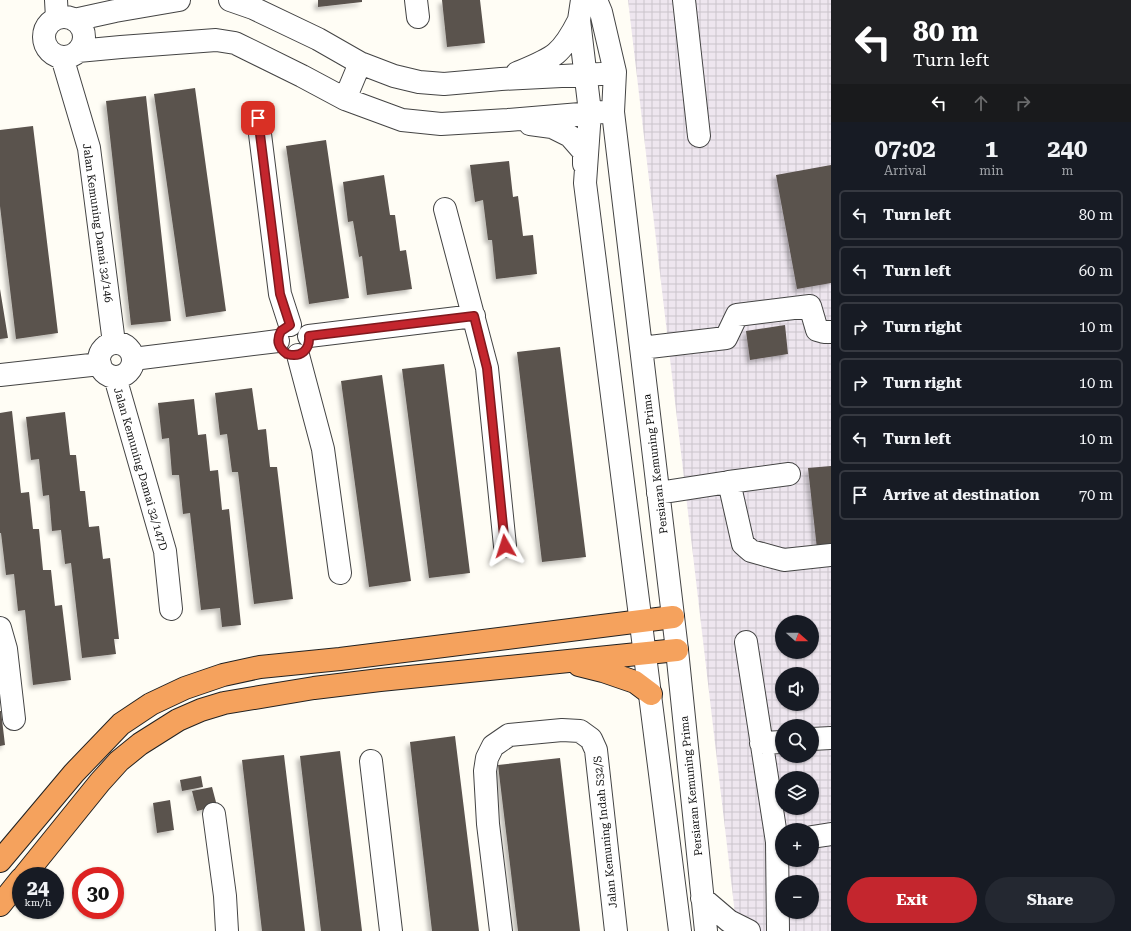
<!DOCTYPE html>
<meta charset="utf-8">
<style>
body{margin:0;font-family:"Roboto Serif",serif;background:#242831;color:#f1f3f6;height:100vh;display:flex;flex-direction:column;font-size:15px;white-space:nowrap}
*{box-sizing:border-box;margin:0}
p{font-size:13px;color:#9ea1a6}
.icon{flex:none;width:22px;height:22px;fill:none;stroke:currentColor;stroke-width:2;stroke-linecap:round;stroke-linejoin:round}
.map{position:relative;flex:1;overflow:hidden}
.drawer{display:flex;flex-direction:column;background:#171b24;width:300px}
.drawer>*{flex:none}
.top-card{background:#202124;color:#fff;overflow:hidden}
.needle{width:26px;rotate:111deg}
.buttons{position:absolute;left:775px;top:615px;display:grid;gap:8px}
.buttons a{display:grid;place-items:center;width:44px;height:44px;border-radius:50%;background:#171b24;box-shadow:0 1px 3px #0004;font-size:20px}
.speed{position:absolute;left:12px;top:867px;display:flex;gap:8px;font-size:20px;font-weight:700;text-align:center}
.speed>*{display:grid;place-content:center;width:52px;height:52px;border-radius:50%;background:#171b24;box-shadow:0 1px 3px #0004;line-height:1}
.speed small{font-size:10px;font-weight:400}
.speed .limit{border:6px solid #d22;background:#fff;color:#111}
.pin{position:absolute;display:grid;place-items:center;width:34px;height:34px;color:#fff;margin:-17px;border-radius:8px;box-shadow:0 2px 6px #0006}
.me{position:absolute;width:44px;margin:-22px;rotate:354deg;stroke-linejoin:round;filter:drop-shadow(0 0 3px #0008)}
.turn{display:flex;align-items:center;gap:14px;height:84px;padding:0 16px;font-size:18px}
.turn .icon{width:52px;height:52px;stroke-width:2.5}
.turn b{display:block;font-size:28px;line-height:34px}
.lanes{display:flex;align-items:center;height:38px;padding:0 16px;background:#0003;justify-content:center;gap:20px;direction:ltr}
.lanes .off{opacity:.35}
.eta{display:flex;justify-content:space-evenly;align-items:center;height:68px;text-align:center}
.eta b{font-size:24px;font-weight:700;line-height:28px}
.primary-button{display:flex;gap:8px;margin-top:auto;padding:8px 16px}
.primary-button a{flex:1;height:46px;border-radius:24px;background:#c4262e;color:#fff;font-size:16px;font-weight:700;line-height:46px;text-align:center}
.primary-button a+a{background:#242831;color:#f1f3f6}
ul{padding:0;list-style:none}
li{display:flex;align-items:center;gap:12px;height:50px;margin:0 8px 6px;padding:0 8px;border:2px solid #363941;border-radius:6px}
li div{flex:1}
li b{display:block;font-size:15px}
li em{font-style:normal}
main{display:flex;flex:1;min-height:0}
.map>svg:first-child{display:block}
</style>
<main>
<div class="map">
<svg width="831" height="931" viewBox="0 0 831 931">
<defs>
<pattern id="industrial-grid" width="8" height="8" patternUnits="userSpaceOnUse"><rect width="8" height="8" fill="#eee6ef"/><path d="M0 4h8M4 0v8" fill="none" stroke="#cbc4cc"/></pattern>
<filter id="shadow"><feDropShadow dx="-3.5" dy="3.5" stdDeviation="2" flood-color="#0004"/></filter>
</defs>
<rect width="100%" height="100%" fill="#fffdf5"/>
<path fill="url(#industrial-grid)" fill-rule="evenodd" d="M628,0h203v931h-94zM782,622h30v30h-30zM782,674h30v30h-30zM782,726h30v30h-30zM782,778h30v30h-30zM782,830h30v30h-30zM782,882h30v30h-30z"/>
<path fill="#5a524d" filter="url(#shadow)" d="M318,0h44v2l-44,5z
M442,0h38l5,43 -38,4z
M195,88l31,223 -40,6 -32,-223z
M146,96l25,225 -40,4 -25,-224z
M33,126l25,207 -42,6 -16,-133v-76z
M326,140l23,158 -40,6 -23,-158z
M509,161l4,36 5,-1 5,40 10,-1 4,39 -41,5 -4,-39h-4l-5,-40 -8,2 -5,-37z
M831,165v118l-34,6 -21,-114z
M384,175l6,40h5l5,36 6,-1 6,39 -45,6 -5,-39 -3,1 -6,-36 -5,1 -5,-40z
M0,289l8,49 -8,1z
M785,325l3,29 -38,6 -4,-29z
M560,347l26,210 -44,5 -25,-210z
M444,364l26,209 -41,5 -27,-209z
M382,375l29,206 -42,6 -28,-206z
M252,388l6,42 8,-1 4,38h7l16,132 -39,5 -16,-132h-6l-5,-38 -7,1 -5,-42z
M194,399l4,36 8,-1 4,37 8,-1 4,40 7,-1 12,116 -19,2 -2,-19 -19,2 -11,-97 -7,1 -4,-39h-7l-3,-37 -7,1 -4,-36z
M12,411l9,82 8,-1 4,37h6l4,41h8l4,36 7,-1 9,75 -38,5 -8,-75 -7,1 -4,-37 -8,1 -5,-42h-1v-120z
M65,412l5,43h6l4,36h5l4,36 10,-1 4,33 7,-1 9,81h-5l2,15 -34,4 -11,-95 -6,1 -4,-34 -9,1 -3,-36 -6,1 -4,-37 -8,1 -5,-43z
M831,466v81l-14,2 -9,-81z
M0,711h1l4,34 -5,1z
M455,736l24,195h-47l-22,-189z
M340,751l14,114 8,66h-41l-12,-99 -9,-76z
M284,755l21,176h-43l-20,-171z
M560,758l20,173h-62l-20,-166z
M201,776l2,11 -21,4 -2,-11z
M212,787l5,19 -20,5 -5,-20z
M170,800l4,30 -17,3 -4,-30z"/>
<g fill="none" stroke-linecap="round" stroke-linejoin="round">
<defs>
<path id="minor" d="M56,0l1,18
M230,0l23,8 65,31 42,24 34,13 25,6 25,2 57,-5 100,-5
M416,0l2,17
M582,0l-3,20 11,92 -5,71 95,748
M596,0l5,12 14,60 -2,40 64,538 29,281
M684,0l15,136
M44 37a20 20 0 1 1 40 0a20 20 0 1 1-40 0Z
M74,20l41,-9 64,-11
M78,51l43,-4 95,-7 19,3 67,33 43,23 57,21 39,4 67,-4 96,-8
M62,57l27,91 25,195
M517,73c36,-15 44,-17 62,-53
M345,99l15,-36
M258,118l22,176 10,31
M530,124l22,3 18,9 14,16v12
M445,209l42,159 18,178
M309,336l165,-20
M99 360a17 17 0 1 1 34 0a17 17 0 1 1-34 0Z
M641,348l85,-10 11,-23 73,-9 7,24 7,2h7
M298,355l25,94 17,124
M133,359l145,-18
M0,375l100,-11
M115,377l50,174 6,58
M729,482l60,-8
M658,493l71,-11 14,62 8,7 33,9 47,-5
M0,628l6,21 8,70
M746,642l31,200 1,89
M812,739l19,-1
M761,743l21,-1
M371,761l20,170
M214,814l11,82 2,35
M812,837l19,-3
M702,898l27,23 20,10
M501,931l-13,-107 -3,-53 2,-13 6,-12 16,-11 53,-5 18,1 11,8 5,11 20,181"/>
<path id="highway" d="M579,665l24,6 32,11 16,12
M0,861l74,-88 47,-49 30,-20 34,-16 38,-13 37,-8 80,-8 333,-42
M24,876l76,-94 19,-21 21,-17 38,-24 23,-10 23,-7 90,-15 66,-8 297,-30
M0,905l21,-26"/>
</defs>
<use href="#minor" stroke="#444" stroke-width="24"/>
<use href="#highway" stroke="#222" stroke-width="24"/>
<use href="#minor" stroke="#fff" stroke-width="22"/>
<use href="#highway" stroke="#f5a25d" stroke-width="22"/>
</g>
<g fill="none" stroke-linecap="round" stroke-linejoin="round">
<defs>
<path id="route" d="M258,118l22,176 10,31 -9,6c-5,9 -3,17 6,23 14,4 23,-4 22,-18l165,-20 13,52 18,178"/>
</defs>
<use href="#route" stroke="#7f191e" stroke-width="10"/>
<use href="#route" stroke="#c4262e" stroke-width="7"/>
</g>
<g text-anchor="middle" stroke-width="4" stroke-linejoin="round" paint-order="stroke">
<g font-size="11" fill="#111" stroke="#fff">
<text transform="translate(98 223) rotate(82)" y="4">Jalan Kemuning Damai 32/146</text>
<text transform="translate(655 464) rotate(-97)" y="4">Persiaran Kemuning Prima</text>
<text transform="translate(141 469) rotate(74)" y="4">Jalan Kemuning Damai 32/147D</text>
<text transform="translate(691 786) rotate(-96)" y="4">Persiaran Kemuning Prima</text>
<text transform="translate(605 832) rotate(-96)" y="4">Jalan Kemuning Indah S32/S</text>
</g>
</g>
</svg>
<div class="buttons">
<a><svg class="needle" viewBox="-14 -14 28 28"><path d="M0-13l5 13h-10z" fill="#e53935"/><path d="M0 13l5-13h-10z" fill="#9ea1a6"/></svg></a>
<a><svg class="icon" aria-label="sound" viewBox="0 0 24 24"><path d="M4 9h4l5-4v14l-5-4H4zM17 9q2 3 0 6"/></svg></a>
<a><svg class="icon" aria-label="search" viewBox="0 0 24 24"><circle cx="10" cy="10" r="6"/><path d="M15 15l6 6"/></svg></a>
<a><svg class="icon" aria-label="layers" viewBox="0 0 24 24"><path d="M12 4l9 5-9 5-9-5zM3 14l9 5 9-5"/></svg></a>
<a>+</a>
<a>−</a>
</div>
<div class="speed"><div>24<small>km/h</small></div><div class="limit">30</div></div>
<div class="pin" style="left:258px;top:118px;background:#d93025"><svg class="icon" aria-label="arrive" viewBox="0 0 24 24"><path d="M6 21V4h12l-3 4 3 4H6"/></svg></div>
<svg class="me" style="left:505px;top:546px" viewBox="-20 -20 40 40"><path d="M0-17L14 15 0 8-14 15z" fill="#c4262e" stroke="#fff" stroke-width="4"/></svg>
</div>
<section class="drawer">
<div class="top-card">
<div class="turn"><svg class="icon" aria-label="left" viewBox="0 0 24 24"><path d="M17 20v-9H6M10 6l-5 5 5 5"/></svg><div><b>80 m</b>Turn left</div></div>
<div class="lanes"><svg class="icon" aria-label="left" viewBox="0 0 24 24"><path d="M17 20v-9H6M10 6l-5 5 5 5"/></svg><svg class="icon off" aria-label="ahead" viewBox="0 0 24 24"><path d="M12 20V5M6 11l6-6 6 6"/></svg><svg class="icon off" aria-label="right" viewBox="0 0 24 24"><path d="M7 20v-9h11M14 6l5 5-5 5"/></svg></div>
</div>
<div class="eta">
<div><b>07:02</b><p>Arrival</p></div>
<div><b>1</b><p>min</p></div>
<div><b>240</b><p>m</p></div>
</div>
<ul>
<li><svg class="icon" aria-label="left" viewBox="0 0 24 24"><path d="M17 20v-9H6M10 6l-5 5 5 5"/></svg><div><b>Turn left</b></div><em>80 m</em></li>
<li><svg class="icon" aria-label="left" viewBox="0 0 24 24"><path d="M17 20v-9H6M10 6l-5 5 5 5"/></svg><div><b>Turn left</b></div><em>60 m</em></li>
<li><svg class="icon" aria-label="right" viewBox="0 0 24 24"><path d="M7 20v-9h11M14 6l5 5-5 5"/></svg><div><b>Turn right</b></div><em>10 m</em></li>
<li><svg class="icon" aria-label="right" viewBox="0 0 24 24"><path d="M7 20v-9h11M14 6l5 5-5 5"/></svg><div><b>Turn right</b></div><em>10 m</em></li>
<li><svg class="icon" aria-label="left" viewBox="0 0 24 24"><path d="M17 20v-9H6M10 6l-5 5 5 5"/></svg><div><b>Turn left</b></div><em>10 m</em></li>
<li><svg class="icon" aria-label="arrive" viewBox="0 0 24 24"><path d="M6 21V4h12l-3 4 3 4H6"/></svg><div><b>Arrive at destination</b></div><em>70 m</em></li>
</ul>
<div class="primary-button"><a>Exit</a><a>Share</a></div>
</section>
</main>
